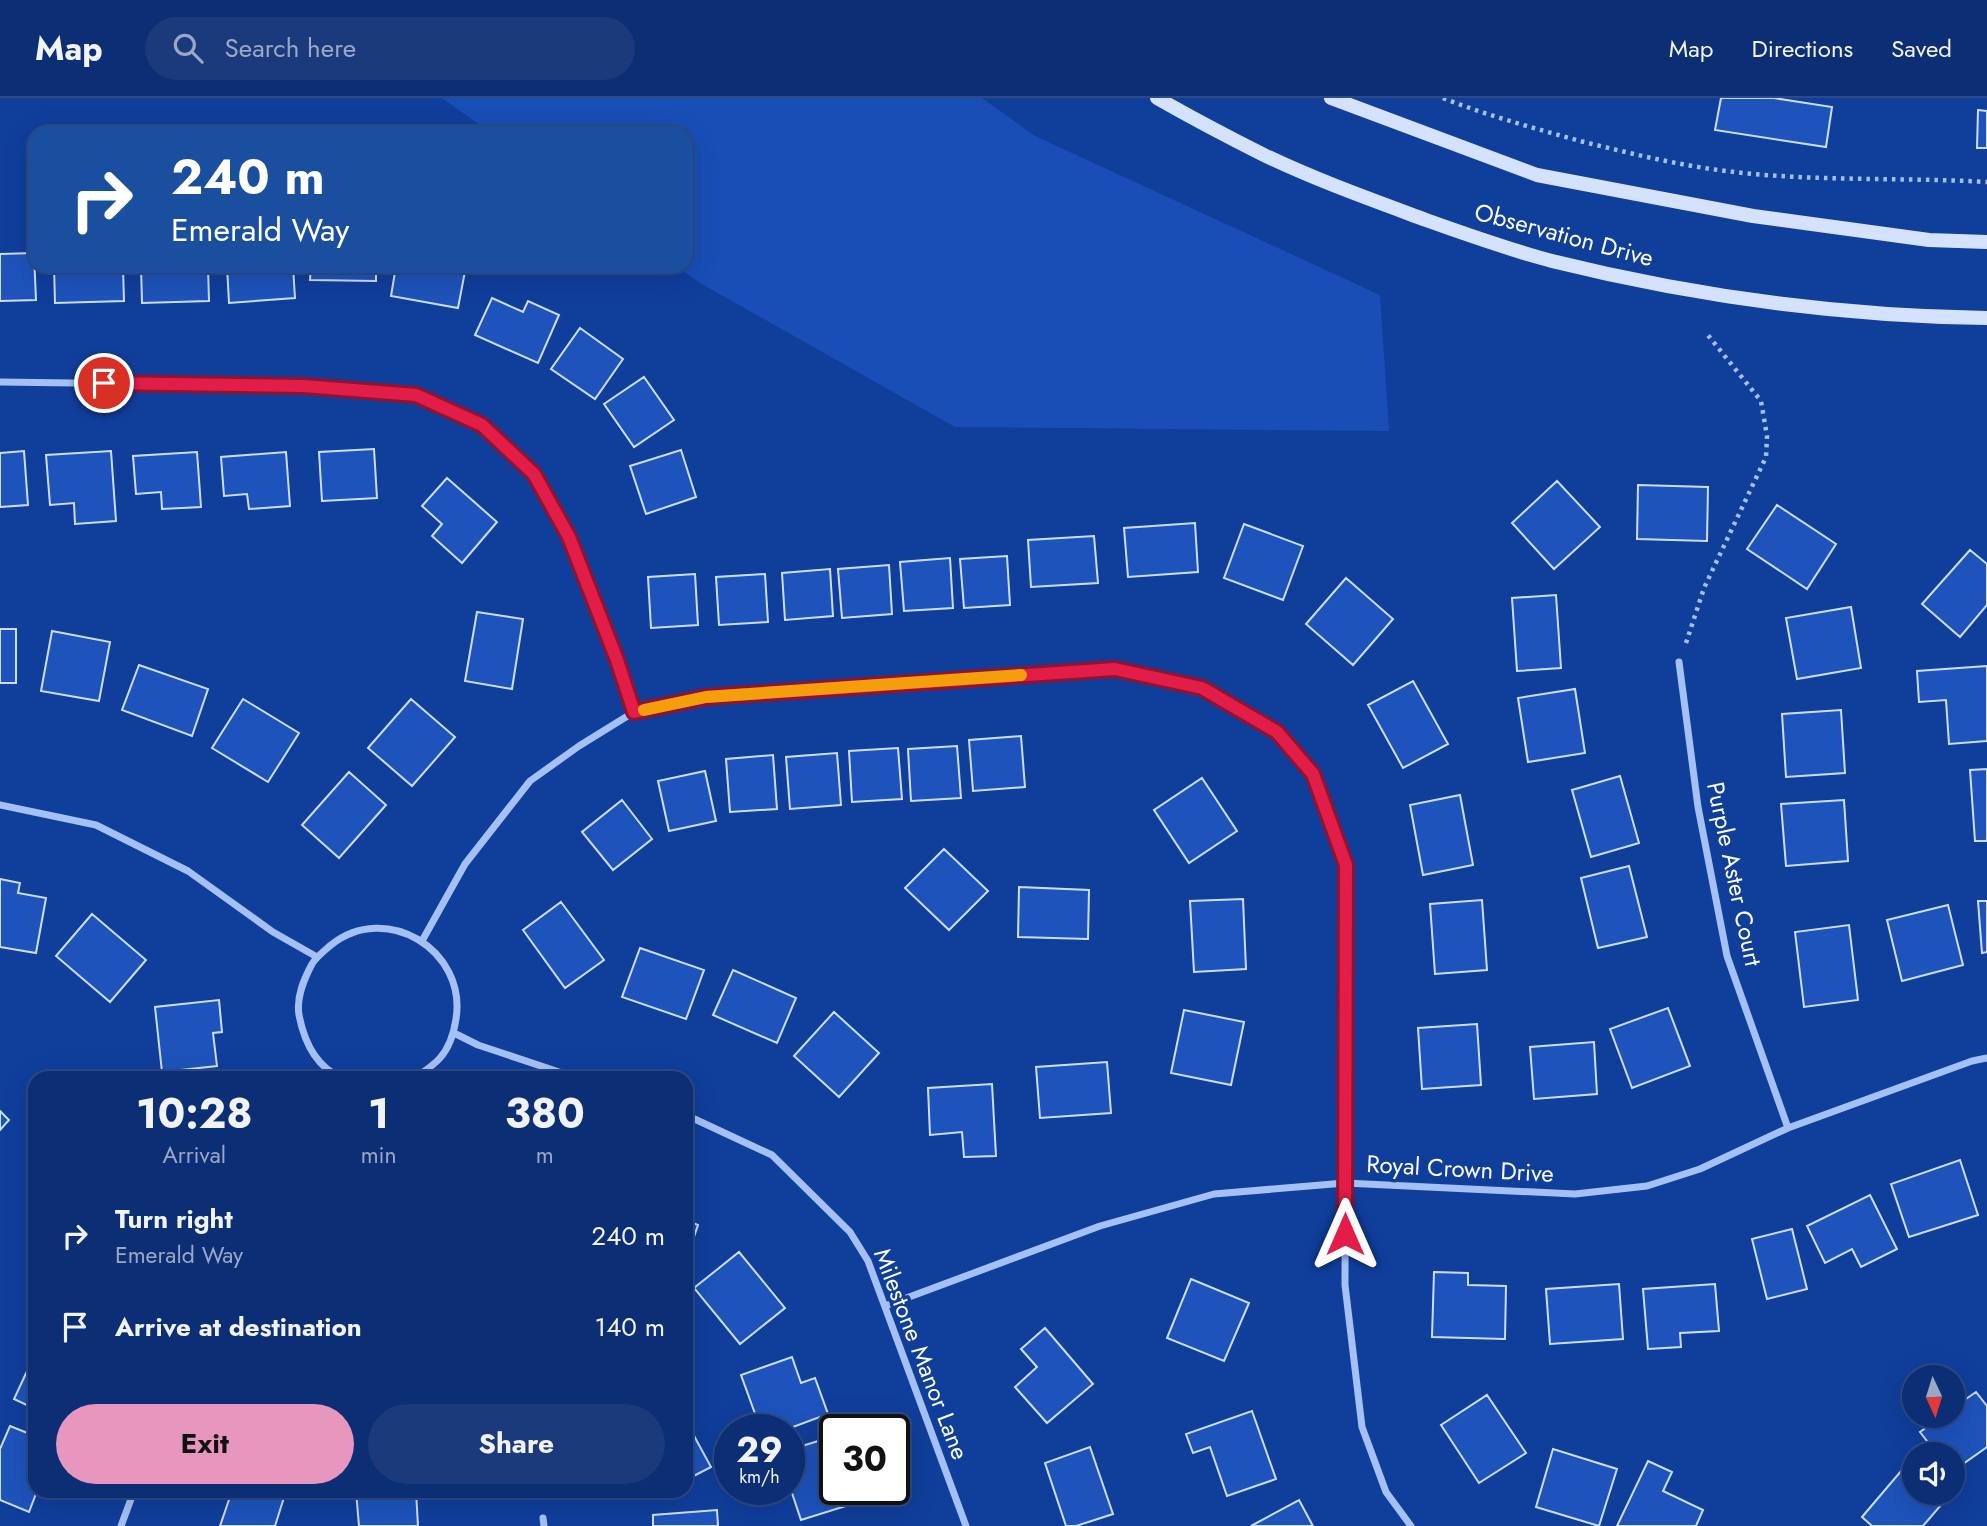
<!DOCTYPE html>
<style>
body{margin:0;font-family:Jost,sans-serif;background:#1a3a7c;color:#f1f3f6;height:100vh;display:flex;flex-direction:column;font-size:26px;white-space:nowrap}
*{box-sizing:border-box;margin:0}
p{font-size:23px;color:#9aa8c5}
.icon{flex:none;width:38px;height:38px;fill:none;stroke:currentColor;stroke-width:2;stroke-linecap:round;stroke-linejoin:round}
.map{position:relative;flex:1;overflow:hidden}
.panel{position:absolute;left:28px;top:973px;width:665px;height:427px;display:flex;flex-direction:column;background:#0c2e74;border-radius:21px;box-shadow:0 7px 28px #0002,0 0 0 2px #2c4a86}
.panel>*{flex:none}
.hud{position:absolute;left:28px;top:28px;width:665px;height:147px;border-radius:21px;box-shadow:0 7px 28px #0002,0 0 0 2px #2c4a86;background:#1a4fa0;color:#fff;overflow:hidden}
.needle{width:46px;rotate:176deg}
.controls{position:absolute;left:1902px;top:1267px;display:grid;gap:14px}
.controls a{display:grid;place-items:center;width:63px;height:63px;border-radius:50%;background:#0c2e74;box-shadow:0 7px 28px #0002,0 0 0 2px #2c4a86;font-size:35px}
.speed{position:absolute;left:714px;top:1316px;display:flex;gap:14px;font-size:35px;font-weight:700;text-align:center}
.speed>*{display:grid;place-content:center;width:91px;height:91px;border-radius:50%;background:#0c2e74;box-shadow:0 7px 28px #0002,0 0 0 2px #2c4a86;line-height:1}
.speed small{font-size:18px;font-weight:400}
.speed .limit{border:4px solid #111;border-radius:10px;background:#fff;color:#111}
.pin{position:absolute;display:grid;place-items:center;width:60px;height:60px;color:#fff;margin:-30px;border:4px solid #fff;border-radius:50%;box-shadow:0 2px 7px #0007}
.me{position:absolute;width:77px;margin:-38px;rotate:0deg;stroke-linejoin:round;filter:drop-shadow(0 0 5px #0008)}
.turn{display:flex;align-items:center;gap:24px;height:147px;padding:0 28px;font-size:32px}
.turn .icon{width:91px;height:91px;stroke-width:2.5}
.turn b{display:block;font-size:49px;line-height:60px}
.eta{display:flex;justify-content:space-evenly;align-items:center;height:119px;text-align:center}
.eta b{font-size:42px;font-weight:700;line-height:49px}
.cta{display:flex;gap:14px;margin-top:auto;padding:14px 28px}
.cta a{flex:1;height:80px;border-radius:42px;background:#e797bd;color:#111;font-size:28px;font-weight:700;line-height:80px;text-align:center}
.cta a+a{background:#1a3a7c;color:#f1f3f6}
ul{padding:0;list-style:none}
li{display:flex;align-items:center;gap:21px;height:91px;padding:0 28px}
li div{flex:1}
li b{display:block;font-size:26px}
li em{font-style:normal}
header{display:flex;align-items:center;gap:42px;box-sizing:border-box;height:98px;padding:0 35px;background:#0c2e74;border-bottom:2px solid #2c4a86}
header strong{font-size:33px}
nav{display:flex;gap:38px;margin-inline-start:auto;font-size:24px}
.search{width:490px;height:63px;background:#1a3a7c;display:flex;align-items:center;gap:18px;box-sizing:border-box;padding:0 24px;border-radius:38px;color:#9aa8c5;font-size:26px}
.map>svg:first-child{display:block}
</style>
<header>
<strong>Map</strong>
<div class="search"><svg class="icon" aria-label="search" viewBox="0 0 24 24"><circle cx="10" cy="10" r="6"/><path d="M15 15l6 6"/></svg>Search here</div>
<nav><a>Map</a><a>Directions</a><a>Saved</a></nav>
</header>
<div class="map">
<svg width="1987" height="1428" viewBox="0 0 1987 1428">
<rect width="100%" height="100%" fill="#103e9b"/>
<path fill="#184eb6" d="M442,0h540l53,38 345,159 9,136 -434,-4 -255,-144 -24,-17h10v-133h-195z"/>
<path fill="#1e53bb" stroke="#ccdefe" stroke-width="2" d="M1721,0h53l58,9 -6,40 -111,-17z
M1978,12l9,1v37h-10z
M34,155l2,47 -36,1v-47z
M54,168h69l1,35 -69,2z
M141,168h67l1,35 -67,2z
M227,168h66l2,32 -66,5z
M311,168h65v15l-66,-1z
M396,168h70l-8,42 -67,-12z
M492,200l31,14 5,-11 31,14 -21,48 -63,-28z
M580,230l43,31 -28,40 -44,-30z
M644,279l30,43 -40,27 -30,-43z
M374,351l3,49 -55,3 -3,-49z
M681,352l15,47 -50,17 -16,-48z
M24,353l4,54 -28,2v-54z
M111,353l5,70 -41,3 -1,-21 -24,2 -4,-50z
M197,354l4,55 -39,2 -1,-17 -25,2 -3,-38z
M286,354l4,54 -41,3 -2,-15 -23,2 -3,-39z
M447,380l50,44 -35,41 -30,-27 10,-12 -20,-18z
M1557,383l43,46 -46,42 -42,-46z
M1638,387l70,2 -1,54 -70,-2z
M1777,407l59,39 -29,45 -60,-40z
M1195,425l3,49 -70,5 -4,-49z
M1244,426l59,22 -20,54 -59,-22z
M1094,438l4,47 -67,4 -3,-47z
M1970,452l17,14v41l-27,32 -38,-33z
M1007,458l3,49 -46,3 -4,-49z
M950,460l3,50 -49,3 -4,-49z
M889,467l3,49 -50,4 -4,-49z
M830,471l3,47 -48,4 -3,-47z
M695,476l3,51 -47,3 -3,-51z
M765,476l3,48 -49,3 -3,-48z
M1346,480l47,41 -40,46 -47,-41z
M1556,497l5,73 -44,3 -5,-73z
M1851,509l10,61 -64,11 -11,-61z
M477,514l46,7 -11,70 -47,-8z
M0,531h16v54h-16z
M52,533l58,11 -11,59 -58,-10z
M139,567l69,24 -16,47 -70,-26z
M1987,568v75l-38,3 -3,-44 -27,2 -2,-31z
M1413,583l35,63 -45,24 -35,-63z
M1575,591l10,64 -57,9 -10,-64z
M243,601l56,34 -31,49 -56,-34z
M411,601l44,38 -43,49 -44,-38z
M1841,612l4,63 -59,4 -4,-63z
M1021,638l4,51 -52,4 -4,-51z
M957,648l4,52 -50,3 -3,-52z
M898,650l4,51 -50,3 -3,-51z
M837,655l4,52 -51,4 -4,-52z
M773,657l4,54 -47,3 -4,-53z
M1987,671v72h-12l-5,-71z
M705,673l11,50 -47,10 -11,-50z
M349,674l37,33 -47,53 -37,-33z
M1620,678l19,67 -48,14 -19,-67z
M1202,680l35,53 -48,32 -35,-53z
M1460,697l13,70 -50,10 -13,-70z
M622,702l30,39 -39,31 -31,-38z
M1844,702l4,61 -62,5 -5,-62z
M944,751l44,42 -39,39 -44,-42z
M1629,768l18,71 -49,11 -17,-70z
M0,781l20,4 -2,10 28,5 -10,55 -36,-6z
M1019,789l70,3 -1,49 -70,-2z
M1243,801l3,70 -52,3 -4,-71z
M1482,802l5,70 -52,4 -5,-70z
M1978,803h9v51l-5,1z
M561,804l43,58 -39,28 -42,-58z
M1948,807l15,60 -61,16 -15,-61z
M92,816l54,46 -36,42 -54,-46z
M1849,827l9,75 -54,7 -9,-75z
M640,850l64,22 -18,49 -64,-22z
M733,872l63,28 -19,45 -64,-28z
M219,902l3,32 -9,1 4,33 -55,6 -7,-65z
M1668,910l22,58 -58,22 -22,-59z
M1184,912l60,12 -13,63 -60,-12z
M834,914l45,41 -40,44 -45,-41z
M1477,926l4,61 -59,4 -4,-61z
M1594,944l3,52 -63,5 -4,-52z
M1107,964l4,51 -71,5 -4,-51z
M992,986l4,72 -32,1 -2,-25 -32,3 -2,-47z
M0,1013l9,9 -9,10z
M1960,1062l18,55 -69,22 -18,-53z
M1870,1097l27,54 -36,18 -9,-18 -27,14 -18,-37z
M686,1122l12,5 -12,35z
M1792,1131l15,60 -40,10 -15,-60z
M739,1154l46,56 -45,36 -46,-56z
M1434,1174l34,1v12l38,1 -1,53 -73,-2z
M1191,1181l58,24 -25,58 -57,-23z
M1619,1186l4,55 -73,5 -4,-55z
M1715,1186l4,47 -39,2 1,14 -33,2 -5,-60z
M1045,1230l48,56 -46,39 -32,-36 22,-20 -16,-18z
M35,1256v55l-21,-10z
M792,1259l9,26 14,-5 13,36 -43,16h-24l-20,-55z
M1976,1294l11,14v41l-34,24v-17h-16l-17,-22 22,-16h11v-8z
M1487,1297l39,58 -47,30 -38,-58z
M1252,1313l24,68 -49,17 -17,-49 -17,6 -7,-19z
M686,1323l25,46 -25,13z
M10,1328l25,10v55h2l-8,21 -29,-12v-51z
M831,1339l4,12v40h13l4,15 -51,16 -12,-36v-34z
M1090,1349l23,67 -37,12h-10l-21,-63z
M1553,1351l64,20 -18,57 -63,-19z
M1648,1363l24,11 -9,19 40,19 -7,16h-79z
M1907,1366l7,7v22h27l6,5 -24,28h-51l-10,-9z
M232,1393h54l-11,35h-55z
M356,1393h60l2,35h-59z
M1299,1402l14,26h-62z
M717,1412l1,16h-65v-11z"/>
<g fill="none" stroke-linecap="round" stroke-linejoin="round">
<path stroke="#a4c0f5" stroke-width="4.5" stroke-dasharray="3.5 5" stroke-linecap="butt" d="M1443,0c45,18 91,30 137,43 49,12 97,24 146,30 87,11 174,6 261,11
M1686,545l18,-55 62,-131 1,-21 -6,-35 -54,-67"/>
<path stroke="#a4c0f5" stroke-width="7" d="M0,284l303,4 113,9 66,30 52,49 35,63 48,123 17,52
M1679,564l19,145 29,149 61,172
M0,707l96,20 92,46 85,61 44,25
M422,843l43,-77 65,-83 49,-35 55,-34 72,-15 409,-28 86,19 76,44 36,42 33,91 -1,420 17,142 24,65 25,34
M454,935l24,12 99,33
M342,980c-26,-11 -38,-37 -43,-63 -3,-18 5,-36 13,-51 5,-8 12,-13 19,-19 55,-44 136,5 125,74 -2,13 -7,29 -16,39 -7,8 -17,14 -25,20
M686,1017l86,40 78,77 18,29 98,265
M885,1208l215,-80 114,-32 131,-11 230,11 72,-8 53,-17 88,-41 184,-67 15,-3
M543,1420l1,8
M121,1428l13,-35"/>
<path stroke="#d4e2fd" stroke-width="14" d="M1157,0c35,20 71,39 107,57 52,25 108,45 162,65 42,15 84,30 126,41 141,35 290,55 435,57
M1331,0l206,77 216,41 176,24 58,2"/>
</g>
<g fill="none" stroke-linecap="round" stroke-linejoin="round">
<defs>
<path id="route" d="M104,285l199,3 113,9 66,30 52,49 35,63 48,123 17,52 72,-15 409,-28 87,19 75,44 36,42 33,91 -1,369"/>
</defs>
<use href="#route" stroke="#92132f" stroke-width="18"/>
<use href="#route" stroke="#e11d48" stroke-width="12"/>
<path stroke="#f59e0b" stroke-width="12" d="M644,612l62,-13 315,-22"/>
</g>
<g text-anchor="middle" stroke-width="7" stroke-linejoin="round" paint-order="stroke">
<g font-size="24" fill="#fff" stroke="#103e9b">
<text transform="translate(1564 137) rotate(15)" y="8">Observation Drive</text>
<text transform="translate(1734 776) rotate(78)" y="8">Purple Aster Court</text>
<text transform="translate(1460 1071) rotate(3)" y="8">Royal Crown Drive</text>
<text transform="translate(921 1256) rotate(69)" y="8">Milestone Manor Lane</text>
</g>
</g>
</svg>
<div class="controls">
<a><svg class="needle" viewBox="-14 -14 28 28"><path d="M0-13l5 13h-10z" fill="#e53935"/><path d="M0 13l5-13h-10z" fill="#9aa8c5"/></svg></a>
<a><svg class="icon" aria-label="sound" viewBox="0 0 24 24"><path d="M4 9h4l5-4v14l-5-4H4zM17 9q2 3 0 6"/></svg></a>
</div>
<div class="speed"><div>29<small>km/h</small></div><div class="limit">30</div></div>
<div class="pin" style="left:104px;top:285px;background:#d93025"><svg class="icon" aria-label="arrive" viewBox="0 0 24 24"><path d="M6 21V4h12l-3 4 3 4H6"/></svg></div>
<svg class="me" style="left:1345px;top:1136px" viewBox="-20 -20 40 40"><path d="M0-17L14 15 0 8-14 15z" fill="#e11d48" stroke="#fff" stroke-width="4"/></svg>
<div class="hud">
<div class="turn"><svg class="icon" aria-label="right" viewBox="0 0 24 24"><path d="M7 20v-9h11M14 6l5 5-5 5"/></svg><div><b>240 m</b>Emerald Way</div></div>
</div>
<section class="panel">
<div class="eta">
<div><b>10:28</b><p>Arrival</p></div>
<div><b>1</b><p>min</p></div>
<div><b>380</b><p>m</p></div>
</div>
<ul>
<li><svg class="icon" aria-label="right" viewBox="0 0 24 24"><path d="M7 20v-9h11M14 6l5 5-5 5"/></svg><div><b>Turn right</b><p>Emerald Way</p></div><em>240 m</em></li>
<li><svg class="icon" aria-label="arrive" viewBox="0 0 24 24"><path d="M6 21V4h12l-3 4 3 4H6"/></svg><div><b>Arrive at destination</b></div><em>140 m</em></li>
</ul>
<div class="cta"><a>Exit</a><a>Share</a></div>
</section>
</div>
